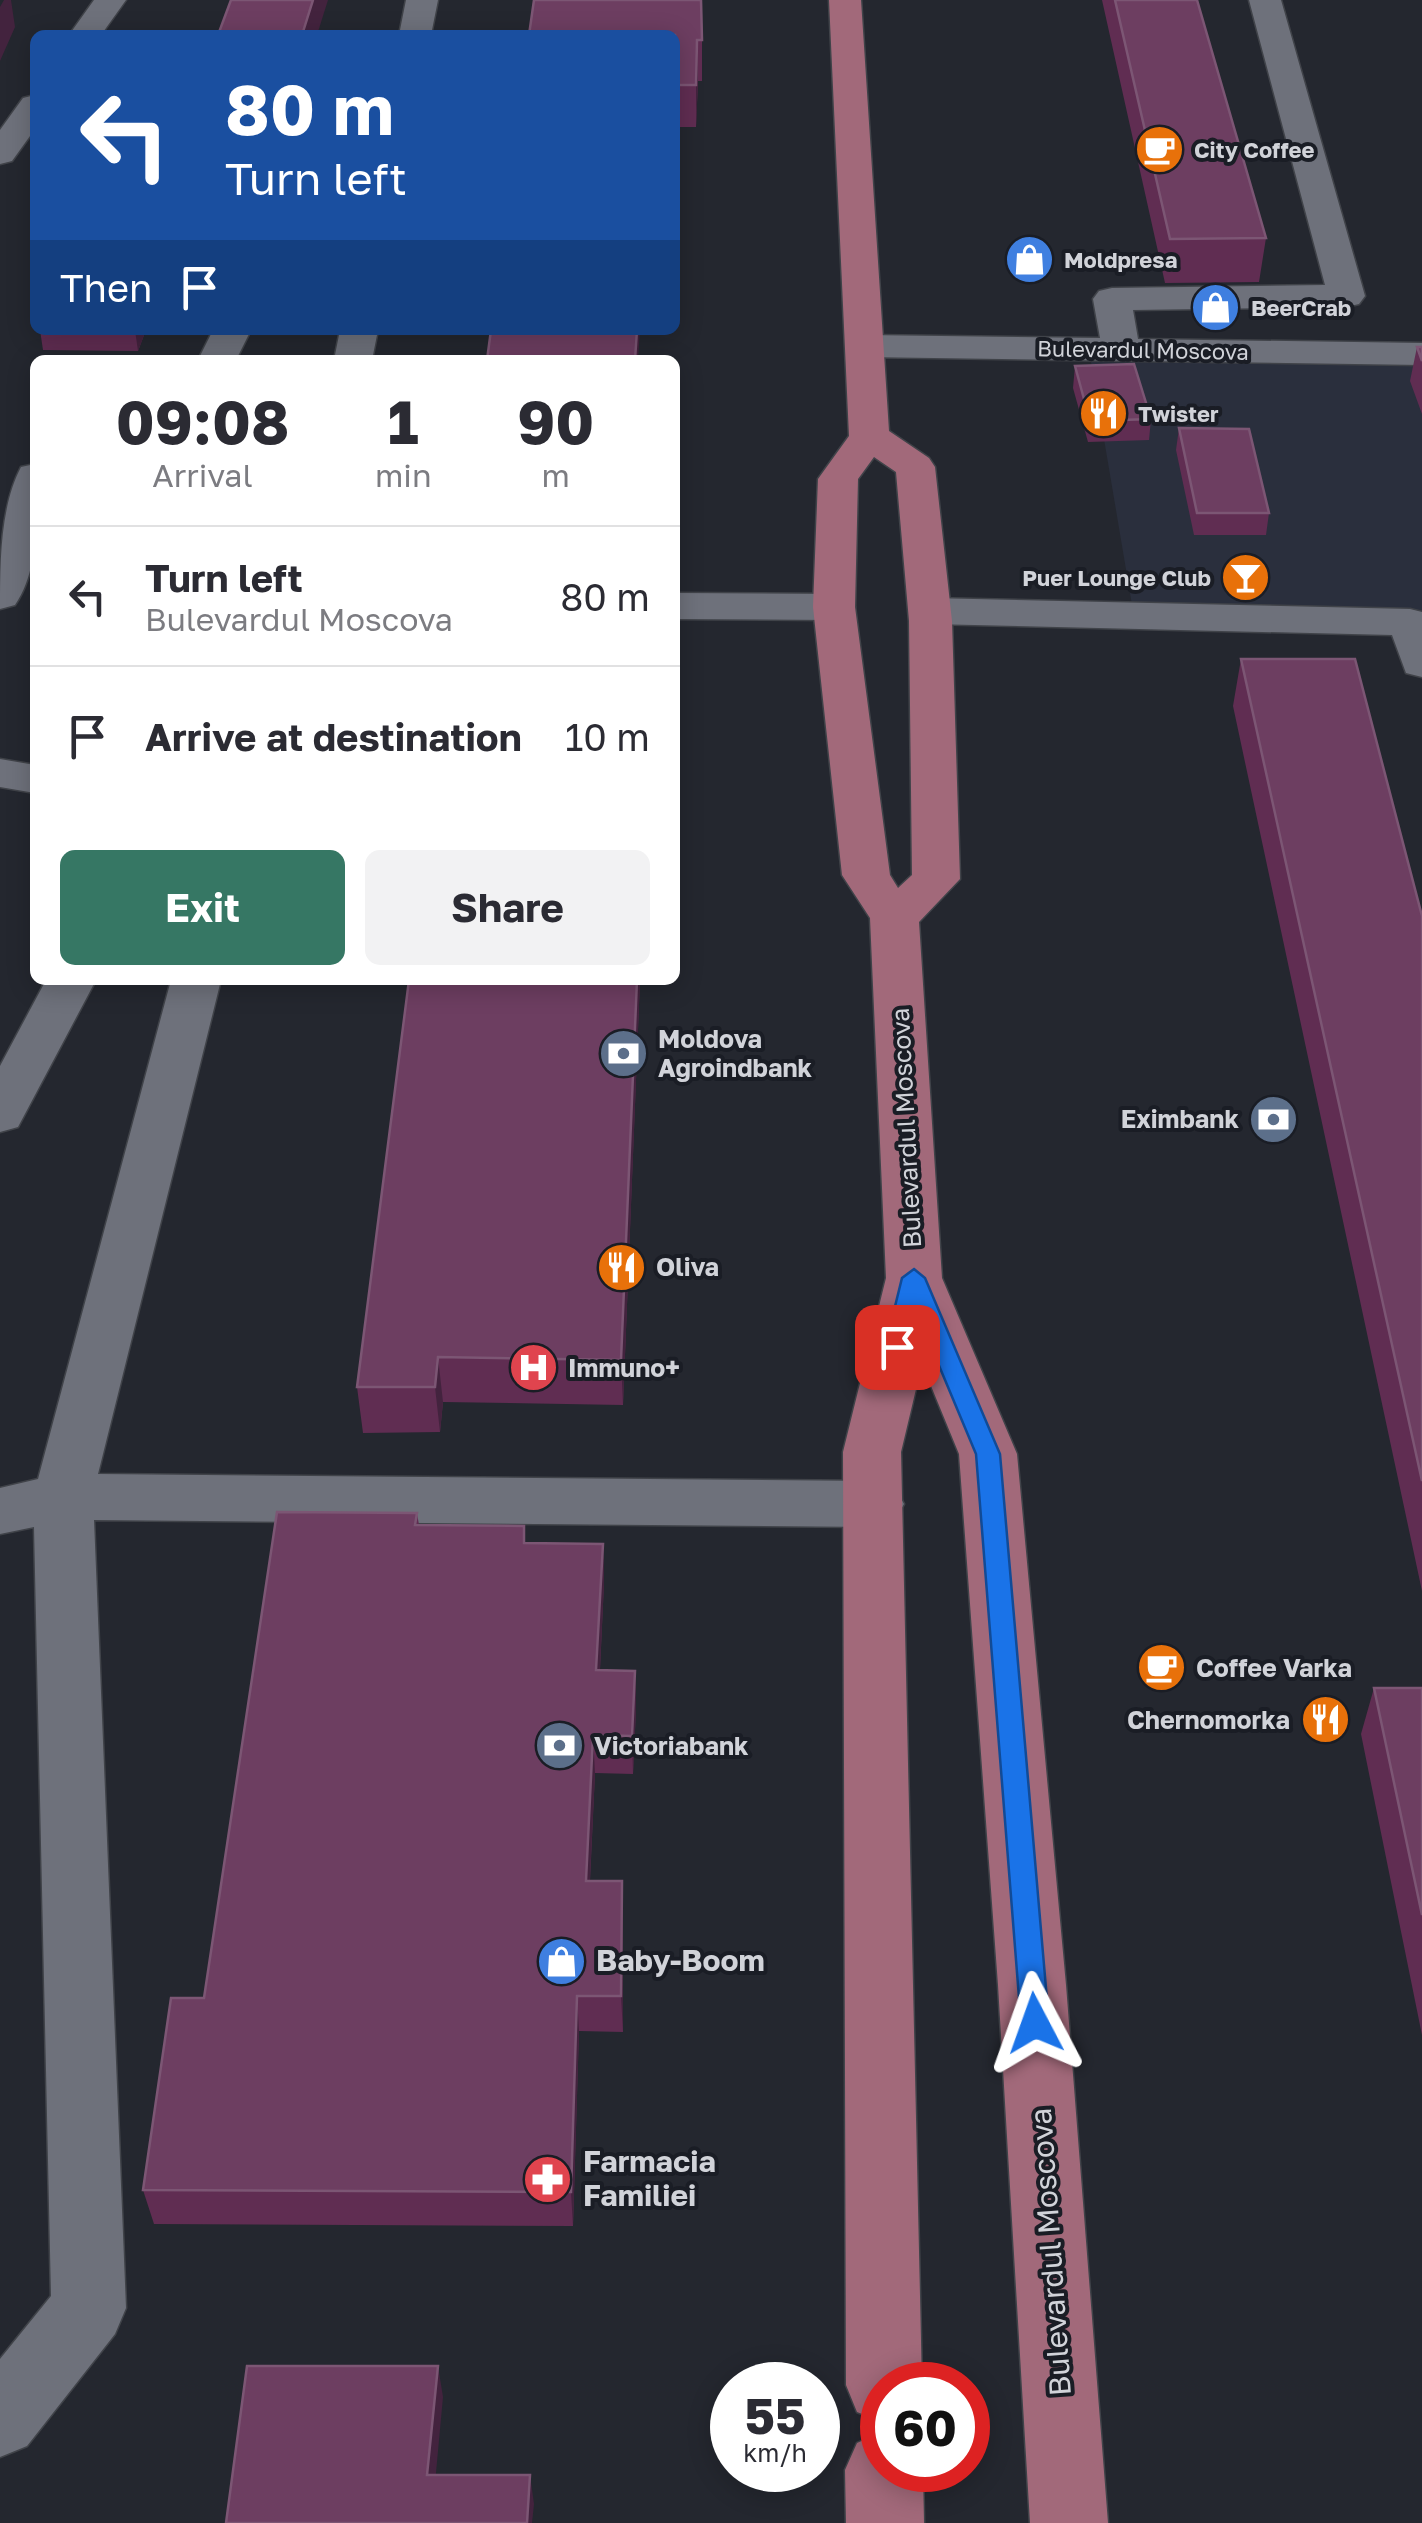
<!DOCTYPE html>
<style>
body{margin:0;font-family:"Golos Text",sans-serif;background:#f2f2f3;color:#2b2b33;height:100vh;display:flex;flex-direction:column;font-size:38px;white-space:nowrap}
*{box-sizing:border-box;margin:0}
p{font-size:32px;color:#7c7c81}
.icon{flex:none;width:55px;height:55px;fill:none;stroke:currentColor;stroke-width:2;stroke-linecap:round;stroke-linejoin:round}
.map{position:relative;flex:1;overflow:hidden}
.drawer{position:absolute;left:30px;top:355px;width:650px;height:630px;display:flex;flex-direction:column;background:#fff;border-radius:15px;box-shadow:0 5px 25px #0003}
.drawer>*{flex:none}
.hud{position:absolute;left:30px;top:30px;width:650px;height:305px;border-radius:15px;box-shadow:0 5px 25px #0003;background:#1a4fa0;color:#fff;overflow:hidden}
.speed{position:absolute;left:710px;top:2362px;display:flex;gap:20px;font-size:50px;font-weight:700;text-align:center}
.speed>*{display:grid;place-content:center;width:130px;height:130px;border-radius:50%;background:#fff;box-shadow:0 5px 25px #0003;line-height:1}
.speed small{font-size:25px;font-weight:400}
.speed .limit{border:15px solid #d22;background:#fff;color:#111}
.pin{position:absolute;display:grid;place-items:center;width:85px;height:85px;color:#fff;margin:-42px;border-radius:20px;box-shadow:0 5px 15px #0006}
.me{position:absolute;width:110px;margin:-55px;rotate:356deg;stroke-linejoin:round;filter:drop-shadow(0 0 8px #0008)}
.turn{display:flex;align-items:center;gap:35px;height:210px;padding:0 30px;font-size:45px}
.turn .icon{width:130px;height:130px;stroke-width:2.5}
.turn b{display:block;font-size:70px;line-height:85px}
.then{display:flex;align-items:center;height:95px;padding:0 30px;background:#0003;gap:20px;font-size:38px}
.eta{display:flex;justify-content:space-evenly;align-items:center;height:170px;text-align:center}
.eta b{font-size:60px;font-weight:700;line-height:70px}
.primary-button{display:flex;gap:20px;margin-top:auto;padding:20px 30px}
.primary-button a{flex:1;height:115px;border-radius:15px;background:#367764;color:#fff;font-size:40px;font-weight:700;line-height:115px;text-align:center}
.primary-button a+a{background:#f2f2f3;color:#2b2b33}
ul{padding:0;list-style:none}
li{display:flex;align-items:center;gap:30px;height:140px;padding:0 30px;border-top:2px solid #e1e1e2}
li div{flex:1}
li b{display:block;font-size:38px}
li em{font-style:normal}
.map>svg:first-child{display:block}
</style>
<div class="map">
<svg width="1422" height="2523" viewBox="0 0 1422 2523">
<rect width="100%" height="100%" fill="#24272f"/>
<path fill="#2a2f3d" d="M1091,362l331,3v247l-290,-7z"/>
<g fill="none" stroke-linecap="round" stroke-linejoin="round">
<defs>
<path id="minor" d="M94,0h32l-25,35h-32z
M406,0h32l-7,35h-32z
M1249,0h32l84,296 -6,8 -13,3 -213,3 5,29 284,4v22l-557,-8 -13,-3 -6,-8 6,-8 13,-3 235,3 -7,-39 6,-8 13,-3 213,-3z
M35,95v34l-23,32 -12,3v-34l23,-32z
M213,330h38l-15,30h-38z
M340,330h38l-6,30h-38z
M35,464c0,45 7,102 -20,141l-15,4c0,-46 0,-102 21,-142z
M675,593l159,1 15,4 6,9 -6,9 -15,4 -159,-1z
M930,598l480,11 12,3v65l-16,-4 -14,-38 -462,-11 -15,-4 -6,-9 6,-9z
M0,759l35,6v28l-35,-6z
M46,980h50l-78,147 -18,5v-66z
M171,980h50l-123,494 776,7 21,7 9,16 -9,16 -21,7 -780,-7 32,788 -11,26 -88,112 -27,11v-98l51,-63 -17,-769 -34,7v-46l38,-9z"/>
<path id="major" d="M829,0h32l28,431 40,27 6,9 17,154 8,258 -41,43 23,356 75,176 49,531 42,538h-78l-32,-538 -39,-531 -37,-90 -21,88 21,933h-40v37l-25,-10 -11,-27 -3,-933 43,-174 -16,-360 -28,-43 -29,-268 5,-128 31,-43zM874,457l22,15 13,149 3,254 -14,13 -8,-13 -35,-268 3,-128z
M882,2432v38h41l1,53h-78l-1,-53 12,-27z"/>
</defs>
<use href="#minor" stroke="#404349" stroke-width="3"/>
<use href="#major" stroke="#404349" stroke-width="3"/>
<use href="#minor" fill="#6e717b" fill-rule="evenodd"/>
<use href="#major" fill="#a2697a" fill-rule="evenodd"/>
</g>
<path fill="#602d52" d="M1102,0h95l69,238 -7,44 -94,1z
M675,35l27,5v41h-4l-2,46h-21z
M40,330h106l-8,21 -95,-1z
M1417,347h5v67l-12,-33z
M1075,366l76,53 -2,21 -61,2 -15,-54z
M1179,428l90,85 -3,22h-72l-18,-85z
M1241,659l181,257v675l-189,-885z
M640,980l-17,425 -180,-3 -3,30 -77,1 -6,-46z
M417,1513l2,12 105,1 1,17 78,1 1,39 -4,87 35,1 1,38 -3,65 -38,-1 -5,108h32l1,37v114l-44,-1 -6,195 -419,-2 -11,-34 61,-192z
M1374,1688h48v347l-61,-301z"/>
<path fill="#43233e" d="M4,0h7l4,27 -15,34v-54z
M313,0h15l-11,35h-15z
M697,40l1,41 -2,46v-42z
M135,330h11l-8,21z
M637,330h3l-2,30h-3z
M637,980h3l-17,425 -2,-45z
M438,1357l5,45 -3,30 -5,-45z
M603,1544l1,39 -6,125 -2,-38z
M635,1671l1,38 -3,65 -1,-38z
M593,1735l2,38 -7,145 -2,-37z
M622,1881l1,37v114l-2,-36z
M577,1996l2,35 -6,195 -2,-34z
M438,2366l5,31 -10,108 -6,-30z
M530,2475l4,29 -2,19h-5z"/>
<path fill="#6d3e61" stroke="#7c5674" stroke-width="2.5" d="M231,0h82l-11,35h-84z
M534,0h167l1,40h-5l-1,45h-21v-50h-146z
M1115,0h82l69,238 -96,1z
M491,330h146l-2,30h-148z
M1417,347h5v14z
M1134,364l17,55 -61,2 -15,-55z
M1179,428l70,1 20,84h-72z
M1241,659h114l67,257v565z
M409,980h228l-16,380 -183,-3 -3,30h-78z
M277,1512l140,1 -2,12 109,1v17l79,1 -7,126 39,1 -3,65 -39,-1 -7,146h36l-1,115h-44l-6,196 -428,-2 28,-192h33z
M1374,1688h48v227z
M247,2366h191l-11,109h103l-3,48h-301z"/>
<path fill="#1a73e8" stroke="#114b97" stroke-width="2.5" d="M914,1269l11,9 75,176 49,569 -4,9 -10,4 -10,-4 -4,-9 -45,-569 -59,-141 -12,40h-16l-4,-6 17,-69z"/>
<defs>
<symbol id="cafe-disc" viewBox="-11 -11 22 22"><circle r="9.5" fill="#e8710a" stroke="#1a1d25"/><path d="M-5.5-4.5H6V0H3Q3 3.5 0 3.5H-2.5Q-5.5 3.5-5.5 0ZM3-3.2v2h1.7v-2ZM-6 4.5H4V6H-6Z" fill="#fff"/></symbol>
<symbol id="shop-disc" viewBox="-11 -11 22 22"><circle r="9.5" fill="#3f7fe0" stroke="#1a1d25"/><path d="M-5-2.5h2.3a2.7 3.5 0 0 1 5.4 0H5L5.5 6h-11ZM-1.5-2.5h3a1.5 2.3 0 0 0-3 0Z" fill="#fff"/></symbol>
<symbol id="restaurant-disc" viewBox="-11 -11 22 22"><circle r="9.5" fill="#e8710a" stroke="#1a1d25"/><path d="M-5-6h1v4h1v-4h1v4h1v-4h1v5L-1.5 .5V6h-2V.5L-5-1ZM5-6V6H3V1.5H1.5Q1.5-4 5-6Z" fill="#fff"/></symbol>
<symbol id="bar-disc" viewBox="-11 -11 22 22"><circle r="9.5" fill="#e8710a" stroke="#1a1d25"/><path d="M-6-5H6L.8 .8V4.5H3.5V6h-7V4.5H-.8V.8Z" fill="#fff"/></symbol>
<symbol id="bank-disc" viewBox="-11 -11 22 22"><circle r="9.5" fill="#5c6f8a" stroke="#1a1d25"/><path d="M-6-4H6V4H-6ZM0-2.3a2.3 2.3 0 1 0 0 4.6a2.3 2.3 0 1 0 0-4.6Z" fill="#fff"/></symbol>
<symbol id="hospital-disc" viewBox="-11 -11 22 22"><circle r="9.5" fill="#e0444e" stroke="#1a1d25"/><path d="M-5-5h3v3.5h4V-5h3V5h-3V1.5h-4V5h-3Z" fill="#fff"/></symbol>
<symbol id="pharmacy-disc" viewBox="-11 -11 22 22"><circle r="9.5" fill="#e0444e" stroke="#1a1d25"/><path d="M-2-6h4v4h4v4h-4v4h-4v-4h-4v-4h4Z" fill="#fff"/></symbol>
</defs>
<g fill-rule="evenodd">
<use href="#cafe-disc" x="1132" y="122" width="55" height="55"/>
<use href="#shop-disc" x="1002" y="232" width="55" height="55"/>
<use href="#shop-disc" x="1188" y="280" width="55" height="55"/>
<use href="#restaurant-disc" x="1076" y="386" width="55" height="55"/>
<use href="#bar-disc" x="1218" y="550" width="55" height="55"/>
<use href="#bank-disc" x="596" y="1026" width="55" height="55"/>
<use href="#bank-disc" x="1246" y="1092" width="55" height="55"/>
<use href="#restaurant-disc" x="594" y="1240" width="55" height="55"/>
<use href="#hospital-disc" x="506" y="1340" width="55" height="55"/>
<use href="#cafe-disc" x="1134" y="1640" width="55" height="55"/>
<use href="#restaurant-disc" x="1298" y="1692" width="55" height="55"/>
<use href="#bank-disc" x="532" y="1718" width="55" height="55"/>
<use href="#shop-disc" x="534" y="1934" width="55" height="55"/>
<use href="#pharmacy-disc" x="520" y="2152" width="55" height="55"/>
</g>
<g text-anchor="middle" stroke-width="8" stroke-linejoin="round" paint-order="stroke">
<g font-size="22" font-weight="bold" fill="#d1d3d9" stroke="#1a1d25" text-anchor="start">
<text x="1194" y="158">City Coffee</text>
<text x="1064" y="268">Moldpresa</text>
<text x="1251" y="316">BeerCrab</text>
<text x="1138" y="422">Twister</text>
<text x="1211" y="586" text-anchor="end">Puer Lounge Club</text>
</g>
<g font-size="22" fill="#d1d3d9" stroke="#1a1d25">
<text transform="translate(1143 350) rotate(1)" y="8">Bulevardul Moscova</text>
</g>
<g font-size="25" font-weight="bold" fill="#d1d3d9" stroke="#1a1d25" text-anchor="start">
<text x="658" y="1048">Moldova<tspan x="658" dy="29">Agroindbank</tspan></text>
<text x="1239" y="1128" text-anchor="end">Eximbank</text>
<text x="656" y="1276">Oliva</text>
<text x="568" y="1377">Immuno+</text>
<text x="1196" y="1677">Coffee Varka</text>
<text x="1290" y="1729" text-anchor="end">Chernomorka</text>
<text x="594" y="1755">Victoriabank</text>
</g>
<g font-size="25" fill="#d1d3d9" stroke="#1a1d25">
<text transform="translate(906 1128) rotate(-93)" y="9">Bulevardul Moscova</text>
</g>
<g font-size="30" font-weight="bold" fill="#d1d3d9" stroke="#1a1d25" text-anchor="start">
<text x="596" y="1971">Baby-Boom</text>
<text x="583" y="2172">Farmacia<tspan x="583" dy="34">Familiei</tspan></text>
</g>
<g font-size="30" fill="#d1d3d9" stroke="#1a1d25">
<text transform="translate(1051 2252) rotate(-94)" y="10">Bulevardul Moscova</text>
</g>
</g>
</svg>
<div class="speed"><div>55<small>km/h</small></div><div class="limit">60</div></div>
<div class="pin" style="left:897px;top:1347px;background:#d93025"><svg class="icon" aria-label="arrive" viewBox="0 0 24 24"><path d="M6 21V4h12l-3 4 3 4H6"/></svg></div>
<svg class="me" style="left:1035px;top:2023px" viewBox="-20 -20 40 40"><path d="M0-17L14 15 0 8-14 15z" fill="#1a73e8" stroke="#fff" stroke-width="4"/></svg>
<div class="hud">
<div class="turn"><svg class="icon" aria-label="left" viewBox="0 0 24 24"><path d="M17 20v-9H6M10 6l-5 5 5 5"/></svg><div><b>80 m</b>Turn left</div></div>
<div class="then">Then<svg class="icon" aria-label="arrive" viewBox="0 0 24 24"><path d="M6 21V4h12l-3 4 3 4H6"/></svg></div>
</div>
<section class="drawer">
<div class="eta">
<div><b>09:08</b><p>Arrival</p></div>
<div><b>1</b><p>min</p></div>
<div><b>90</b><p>m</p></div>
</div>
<ul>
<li><svg class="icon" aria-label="left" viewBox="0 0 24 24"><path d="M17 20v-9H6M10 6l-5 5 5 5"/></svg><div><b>Turn left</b><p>Bulevardul Moscova</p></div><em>80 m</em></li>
<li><svg class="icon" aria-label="arrive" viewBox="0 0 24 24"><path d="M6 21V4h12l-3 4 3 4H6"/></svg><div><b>Arrive at destination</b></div><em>10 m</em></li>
</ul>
<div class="primary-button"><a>Exit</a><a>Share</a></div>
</section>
</div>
